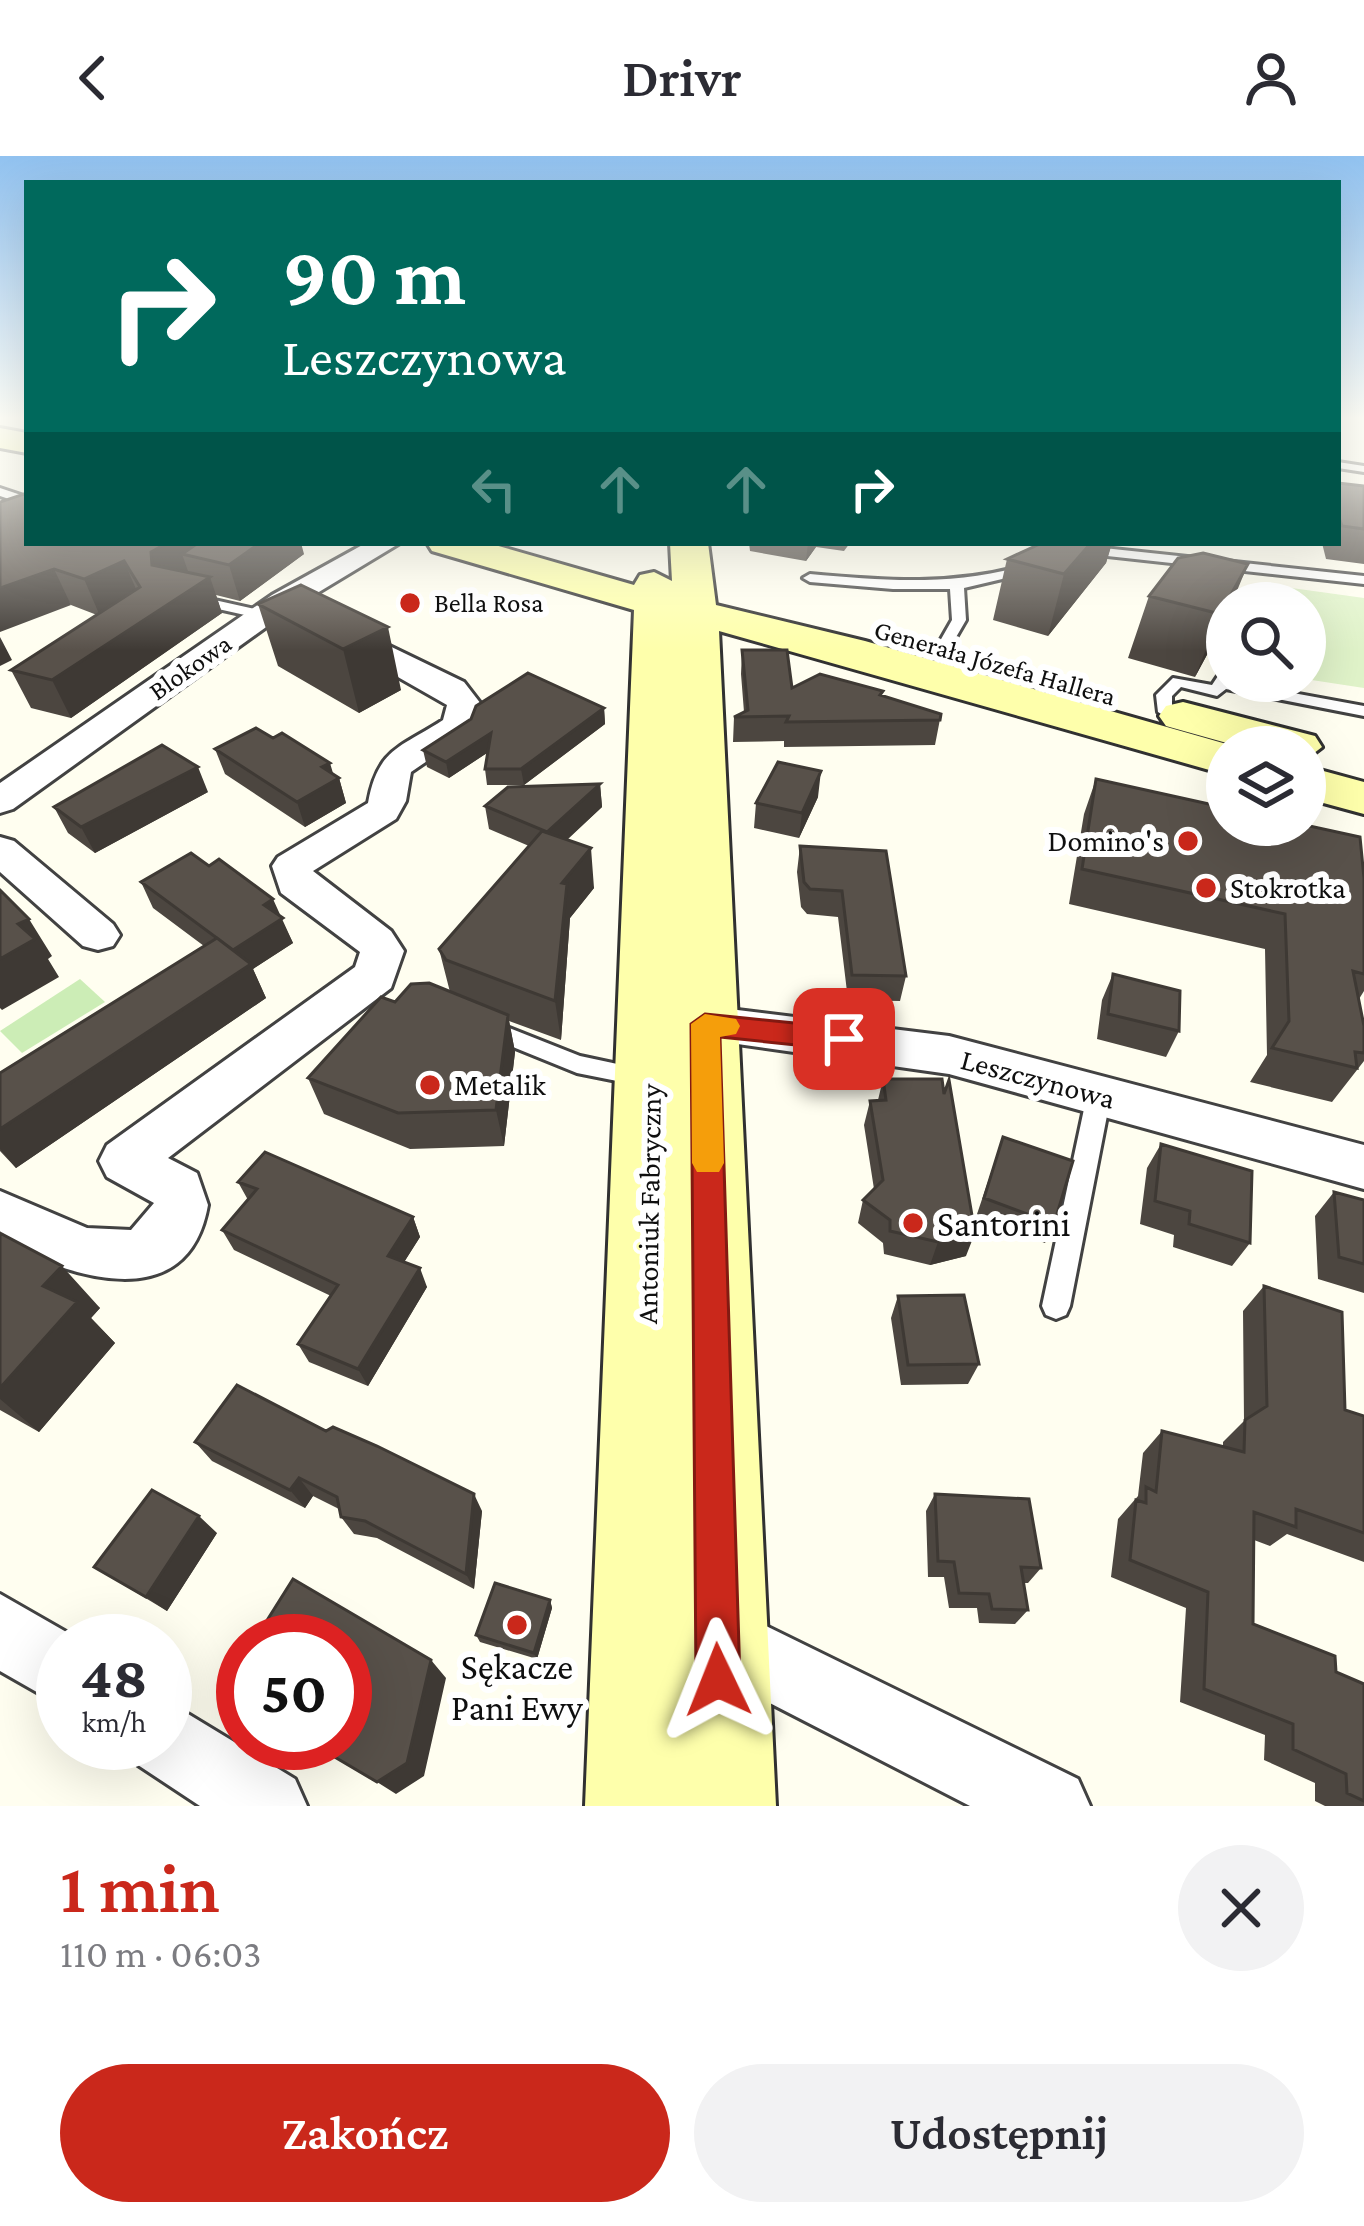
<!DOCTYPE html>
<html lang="pl">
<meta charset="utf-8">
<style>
body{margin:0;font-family:"Crimson Pro",serif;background:#f2f2f3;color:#2b2b33;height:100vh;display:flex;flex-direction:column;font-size:45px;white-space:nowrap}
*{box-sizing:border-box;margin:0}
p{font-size:39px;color:#7c7c81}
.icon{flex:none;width:66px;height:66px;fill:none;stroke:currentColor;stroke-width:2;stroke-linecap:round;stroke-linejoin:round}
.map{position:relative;height:1650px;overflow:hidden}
.sheet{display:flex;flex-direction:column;background:#fff;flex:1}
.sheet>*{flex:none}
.guide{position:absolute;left:24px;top:24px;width:1317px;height:366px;border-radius:0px;box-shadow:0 12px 48px #0002;background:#00695c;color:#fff;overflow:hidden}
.fabs{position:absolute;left:1206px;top:426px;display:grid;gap:24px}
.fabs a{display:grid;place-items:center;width:120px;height:120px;border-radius:50%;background:#fff;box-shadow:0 12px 48px #0002;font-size:60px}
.speed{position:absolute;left:36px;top:1458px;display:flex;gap:24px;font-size:60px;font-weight:700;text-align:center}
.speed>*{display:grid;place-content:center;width:156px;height:156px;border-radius:50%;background:#fff;box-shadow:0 12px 48px #0002;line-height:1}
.speed small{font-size:30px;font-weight:400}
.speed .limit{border:18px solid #d22;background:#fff;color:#111}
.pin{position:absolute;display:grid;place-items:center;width:102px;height:102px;color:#fff;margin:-51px;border-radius:24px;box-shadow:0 6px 18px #0006}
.me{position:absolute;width:132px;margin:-66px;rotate:358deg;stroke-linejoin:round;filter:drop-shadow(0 0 9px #0008)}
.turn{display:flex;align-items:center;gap:42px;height:252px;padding:0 60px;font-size:54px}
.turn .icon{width:156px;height:156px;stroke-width:2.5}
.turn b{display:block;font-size:84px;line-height:102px}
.lanes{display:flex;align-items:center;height:114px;padding:0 60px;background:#0003;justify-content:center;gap:60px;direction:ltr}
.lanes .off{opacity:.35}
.round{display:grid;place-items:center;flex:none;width:126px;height:126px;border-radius:63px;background:#f2f2f3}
.head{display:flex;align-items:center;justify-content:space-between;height:204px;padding:0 60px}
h1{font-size:72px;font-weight:600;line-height:90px;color:#ca281b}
.primary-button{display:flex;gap:24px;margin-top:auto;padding:24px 60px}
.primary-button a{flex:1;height:138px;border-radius:72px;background:#ca281b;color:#fff;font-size:48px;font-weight:600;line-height:138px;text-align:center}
.primary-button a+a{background:#f2f2f3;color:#2b2b33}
header{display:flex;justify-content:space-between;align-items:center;height:156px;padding:0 60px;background:#fff;font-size:54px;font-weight:600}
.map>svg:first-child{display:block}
</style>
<header><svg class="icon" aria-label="back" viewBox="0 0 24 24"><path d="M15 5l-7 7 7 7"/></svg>Drivr<svg class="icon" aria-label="person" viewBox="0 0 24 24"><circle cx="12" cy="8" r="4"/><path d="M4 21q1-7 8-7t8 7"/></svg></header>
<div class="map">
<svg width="1364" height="1650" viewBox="0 0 1364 1650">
<rect width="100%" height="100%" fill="#fffef0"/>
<path fill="#ccedb6" d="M80,823l25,23 -83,51 -22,-22z"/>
<path fill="#e0f3c9" d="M1256,427l108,15v90l-59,-9v-76h-47z"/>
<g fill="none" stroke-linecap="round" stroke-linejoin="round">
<defs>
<path id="lane" d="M1338,306l26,4v6l-26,-4z
M0,332l27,9v8l-27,-9z
M1085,390l279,30v8l-284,-31 -2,-3z
M1027,409l5,1v6l-68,16 2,32 -18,31 -5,1 -7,-4 16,-28 -2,-31h-57l-83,-7 -7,-4 7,-4c78,7 141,12 217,-9z
M192,439l76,17 2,3 -7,4 -76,-17 -2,-3z
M1225,515l2,10 137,25v10l-138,-27 -9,7 -36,-9 -9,9v19l-6,2 -8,-5 -2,-17 17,-17 39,7 8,-12z
M489,864l91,36 70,15 3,6 -3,6 -8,3 -65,-13 -96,-39 -3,-6 3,-6z
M1099,930l8,2 4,7 -41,211 -4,9 -10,4 -10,-4 -4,-9 45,-211 4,-7z"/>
<path id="street" d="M366,387h34l-106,64 -281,202 -13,4v-30l272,-188z
M344,468l120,58 17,22 -10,27 -60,41 -5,29 -10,18 -83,52 78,60 13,20 -13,37 -223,170 29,15 11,32c-20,114 -140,71 -208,36v-50l87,37 44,2 23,-27 -47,-26 -8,-16 8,-16 248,-178 5,-15 -79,-59 -9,-27 6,-9 90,-54c10,-55 32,-55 75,-83l4,-15 -114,-65 -5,-7z
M0,681l14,4 99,83 7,11 -7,11 -15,4 -15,-4 -83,-74z
M705,850l244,30 415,109v44l-415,-115 -261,-37 -6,-13 6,-13z
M0,1438l82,47h-19v66l-63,-36z
M717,1446l361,177 12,27h-120l-278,-143 -11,-25 11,-25z
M165,1544l130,79 12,27h-107l-62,-41 -8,-22h35z"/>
<path id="secondary" d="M0,272l27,5v20l-27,-5z
M427,387h61l146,42 6,-10 14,-3 18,9 -2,-38h38l8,62 149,36 372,106h-10v28l-508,-144 57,1175h-191l49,-1196 -202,-59z
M1183,546l132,34 7,11 -17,13v-13h-64l-75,-21 -7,-10 7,-10z
M1305,610l59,16v32l-59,-16z"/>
</defs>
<use href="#lane" stroke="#424242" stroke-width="6"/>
<use href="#street" stroke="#424242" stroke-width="6"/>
<use href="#secondary" stroke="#313131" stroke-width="6"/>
<use href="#lane" fill="#fff" fill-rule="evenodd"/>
<use href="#street" fill="#fff" fill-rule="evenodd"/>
<use href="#secondary" fill="#feffab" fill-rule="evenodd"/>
</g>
<path fill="#4c4640" d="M1338,327l26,3v78l-38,-5 -4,-16h16z
M27,387l277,11 -64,47 -24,-6 6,18 -151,105 -40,-10 -20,-38 86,-55 -26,-10z
M749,387h101l-6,8 -28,-4 -10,14 -56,-10z
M1042,387h70l-6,20 -58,73 -55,-16 14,-61z
M301,429l100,105 -42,23 -81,-47 -20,-62z
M1149,440l78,7v13l-4,9 -28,52 -67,-19z
M742,494l50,38 90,8 59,18 -6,31 -151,2v-6l-51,1 1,-25 10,-5 -3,-38z
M604,552l1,16 -81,61h-37l-2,-16 2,-16 -38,25 -22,-11 -4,-17z
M215,593l118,25 6,4 7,25 -41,24 -80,-53z
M1096,623l268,99v113l-5,8 5,27v35l-32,41 -82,-20 17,-27 -2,-106 -196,-45 15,-90z
M600,628l2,23 -35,33 27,48 -24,30 -9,122 -52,-19 6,31 -11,94 -94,3 -86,-35 -16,-36 87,-76 55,-10 -11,-43 90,-103 -40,-17 -4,-23z
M208,636l-113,61 -27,-20 -14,-26z
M818,641l-19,41 -45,-10 2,-25z
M800,690l86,5 20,125 -6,25 -52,-1 -10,-83 -31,-3 -6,-7 -4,-35z
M141,726l138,33 14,28 -40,26 13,29 -250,170 -16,-17v-78l204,-127 -51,-38z
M1113,818l66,57 -13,26 -69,-18 5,-39z
M883,923l83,177 -36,9 -46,-11 -1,-11 -25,-20 5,-23 11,-11 -10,-64 6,-24 8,-1z
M1003,981l51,87 -9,19 -69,-26z
M1161,988l89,99 -18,23 -59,-19 1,-12 -34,-11 7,-56z
M238,1026l175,35 7,20 -16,25 23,25 -59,99 -59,-24 -11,-18 33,-48 -97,-46 -12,-20 26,-30z
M1334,1036l30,8v93l-46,-14 -3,-63z
M0,1077l100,75 -9,10 24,25 -76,89 -39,-22z
M1264,1130l81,124 19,6v146l-77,-28 -17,12 -16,-6 -1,84 83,48 28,12v122h-39l-10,-5v-18l-51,-23 1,-25 -85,-33 6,-94 -75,-31 7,-58 20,-23 5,-43 19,-22 61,16v-5l21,-21 -1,-110z
M898,1140l81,68 -11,20 -67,1 -10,-67z
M195,1286l287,69 -8,78 -97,-51 -23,-4 -13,-17 -2,-8 -26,-13 -8,12 -93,-47z
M935,1338l106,74 -13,15h-4l4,27 -13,14 -36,-1 -2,-15h-28l-5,-31h-16l-2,-66z
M217,1377l-50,78 -73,-44z
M550,1444l2,8 -15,51 -57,-17 -4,-7z"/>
<path fill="#3e3934" d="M167,387h38l-23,11 7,20 -37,-9 -1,-13z
M260,387h41l3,11 -64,47 -11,-36z
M808,387h8v4l-10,14z
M1091,387h21l-6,20 -58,73 16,-62z
M124,405l15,35 -39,20 -16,-37z
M1248,408l-16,39h-5v13l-4,9 -28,52 25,-63z
M54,413l17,36 -71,27v-44z
M210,421l12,36 -151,105 -19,-38z
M388,471l13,63 -42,23 -16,-64z
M0,481l12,23 -12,6z
M604,552l1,16 -81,61 -3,-16z
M491,577l2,16 -44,29 -3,-16z
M330,607l5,17 4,-2 7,25 -41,24 -8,-25 25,-35z
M198,611l10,25 -113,61 -14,-26z
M821,615l-3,26 -19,41 3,-25z
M600,628l2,23 -52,48 -3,-23z
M591,692l3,40 -24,30 -9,122 -6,-39 7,-118z
M273,743l20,44 -40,26 13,29 -250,170 -16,-19v-20l232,-178 32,-46z
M29,763l23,37 -4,3 11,18 -57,33 -2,-2v-49l18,-35z
M508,859l7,37 -11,94 -8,-36z
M413,1061l7,20 -24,38 -8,-19z
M975,1077l-9,23 -36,9 8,-23z
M62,1110l38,42 -9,10 24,25 -76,89 -39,-33v-11l43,-102z
M420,1112l7,19 -59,99 -10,-17z
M299,1322l14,18 -8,12 -15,-18z
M474,1338l8,17 -8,78 -8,-15z
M199,1360l18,17 -50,78 -21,-14z
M550,1444l2,8 -15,51 -3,-6z
M431,1504l15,18 -22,98 -28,18 -19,-12z"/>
<path fill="#58514a" stroke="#3e3934" stroke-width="3" d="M1338,327l26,3v43l-22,-3 -4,-11z
M27,337v50h140l-16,9 1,13 58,12 -158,103 -41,-10 129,-83 -16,-26 -40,18 -30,-10 -54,19v-86z
M198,387h62l-31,22 -47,-11z
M1042,387h49l-27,31 -57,-15z
M1203,397l45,11 -28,50 -71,-18 29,-38z
M301,429l87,42 -45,22 -85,-45z
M742,494h45l5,38 28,-14 63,17 -3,4 61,19 -1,6 -154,2 3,-6 -55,1 14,-7z
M528,517l76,35 -83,61h-36l6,-36 -45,29 -23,-12 48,-31 5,-13z
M256,572l17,10 9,-5 48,30 -8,4 17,11 -42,24 -82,-53z
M162,589l36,22 -117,60 -27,-20z
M778,606l43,9 -19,42 -46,-10z
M1096,623l131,29v17h78l55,12 4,41v96l-11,-3 11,55v27l-9,-1 2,16 -85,-20 17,-27 -4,-107 -203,-45z
M600,628l-53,48 -62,-26 23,-19z
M542,675l49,17 -29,35 5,1 -12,117 -109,-41 -7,-11z
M800,690l86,5 20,125 -54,-1 -10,-84 -32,-2 -6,-7z
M191,697l18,13 10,-7 54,40 -9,6 19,13 -50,32 -92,-68z
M0,734l29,29 -11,5 17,15 -35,20z
M217,782l34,26 -251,165v-56z
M1113,818l67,17 -1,40 -71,-17z
M429,827l79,32 -12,95 -98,3 -90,-35 73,-81 14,5 16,-18z
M883,923h59l2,15 5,-14 26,153 -37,9 -48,-11v-11l-27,-20 20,-20 -13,-79 16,-1z
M1003,981l70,24 -19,63 -70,-26z
M1161,988l91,27 -2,72 -61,-19 1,-13 -35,-10z
M265,996l148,65 -25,39 32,12 -62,101 -60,-25 40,-59 -116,-55 35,-41 -19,-7z
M1334,1036l30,8v64l-25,-7z
M0,1077l62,33 -19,20 34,16 -77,86z
M1264,1130l78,26 3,98 19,6v117l-68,-24v18l-42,-15 -1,112 82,32 1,16 28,12v117l-17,-8 -1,-19 -53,-25v-25l-89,-35 4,-97 -78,-32 6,-60 10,3v-16l10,5 6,-61 82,21 1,-32 22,-14z
M964,1139l15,69 -71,1 -10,-69z
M237,1229l89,46 7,-4 44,19 97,48 -8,80 -101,-53 -24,-4 -4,-20 -38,-19 -9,12 -95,-48z
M152,1334l47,26 -53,81 -52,-30z
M935,1338l94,5 12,69 -20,-1 7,43 -36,-1 -3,-15 -30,-1 -5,-31 -16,-1z
M293,1423l138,81 -24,103 -30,19 -66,-39h34v-102h-91z
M495,1427l55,17 -16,53 -58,-18z
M243,1502v44l-20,-12z"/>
<linearGradient id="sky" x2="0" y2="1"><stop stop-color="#91c2f0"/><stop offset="0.53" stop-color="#fffff8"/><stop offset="1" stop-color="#fffff8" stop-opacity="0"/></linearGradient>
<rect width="1364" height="495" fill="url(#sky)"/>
<path fill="#ca281b" stroke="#831a12" stroke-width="3" d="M705,858l139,14 15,11 -15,11 -124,-13 20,643 -6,16 -16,6 -16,-6 -6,-16 -5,-656z"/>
<path fill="#f59e0b" d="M705,858l31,5 4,7 -4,8 -16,3 4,126 -5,9h-22l-5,-9 -1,-139z"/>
<g fill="#ca281b" stroke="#fff" stroke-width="4.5">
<circle cx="410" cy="447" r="12"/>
<circle cx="1188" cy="685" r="12"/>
<circle cx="1206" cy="732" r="12"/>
<circle cx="430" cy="929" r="12"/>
<circle cx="913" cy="1067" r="12"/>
<circle cx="517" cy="1469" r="12"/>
</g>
<g text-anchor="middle" stroke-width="12" stroke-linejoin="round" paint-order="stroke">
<g font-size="27" fill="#0f0f0f" stroke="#fff" text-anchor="start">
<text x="434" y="456">Bella Rosa</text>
</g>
<g font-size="27" fill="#0f0f0f" stroke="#fff">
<text transform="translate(995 507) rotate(16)" y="9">Generała Józefa Hallera</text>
<text transform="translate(190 511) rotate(-35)" y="9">Blokowa</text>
</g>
<g font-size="30" fill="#0f0f0f" stroke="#fff" text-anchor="start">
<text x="1164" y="695" text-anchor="end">Domino's</text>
<text x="1230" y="742">Stokrotka</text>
<text x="454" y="939">Metalik</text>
</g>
<g font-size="30" fill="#0f0f0f" stroke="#fff">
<text transform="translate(1038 923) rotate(15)" y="10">Leszczynowa</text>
<text transform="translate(649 1048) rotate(-89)" y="10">Antoniuk Fabryczny</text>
</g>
<g font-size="36" fill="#0f0f0f" stroke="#fff" text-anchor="start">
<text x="937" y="1080">Santorini</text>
<text x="517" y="1523" text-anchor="middle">Sękacze<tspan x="517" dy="41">Pani Ewy</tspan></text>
</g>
</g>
</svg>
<div class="fabs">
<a><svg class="icon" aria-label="search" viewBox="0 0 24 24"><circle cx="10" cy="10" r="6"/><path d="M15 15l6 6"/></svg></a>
<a><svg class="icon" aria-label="layers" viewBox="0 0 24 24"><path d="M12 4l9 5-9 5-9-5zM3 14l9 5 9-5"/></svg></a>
</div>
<div class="speed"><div>48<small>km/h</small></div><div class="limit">50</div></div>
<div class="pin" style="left:844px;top:883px;background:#d93025"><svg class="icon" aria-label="arrive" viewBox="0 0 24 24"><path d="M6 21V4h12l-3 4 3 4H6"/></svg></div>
<svg class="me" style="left:718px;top:1524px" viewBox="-20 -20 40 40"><path d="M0-17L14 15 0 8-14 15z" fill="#ca281b" stroke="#fff" stroke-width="4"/></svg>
<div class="guide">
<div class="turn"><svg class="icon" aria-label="right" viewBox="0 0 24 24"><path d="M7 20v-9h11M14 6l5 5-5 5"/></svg><div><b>90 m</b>Leszczynowa</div></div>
<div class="lanes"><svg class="icon off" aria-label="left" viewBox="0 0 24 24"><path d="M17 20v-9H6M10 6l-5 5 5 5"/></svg><svg class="icon off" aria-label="ahead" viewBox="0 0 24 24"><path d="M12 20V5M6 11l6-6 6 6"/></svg><svg class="icon off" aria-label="ahead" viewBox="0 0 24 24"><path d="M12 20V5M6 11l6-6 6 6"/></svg><svg class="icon" aria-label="right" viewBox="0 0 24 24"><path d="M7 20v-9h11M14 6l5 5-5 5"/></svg></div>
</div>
</div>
<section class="sheet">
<div class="head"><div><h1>1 min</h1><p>110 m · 06:03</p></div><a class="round"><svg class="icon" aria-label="close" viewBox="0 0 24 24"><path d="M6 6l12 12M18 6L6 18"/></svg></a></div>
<div class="primary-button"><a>Zakończ</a><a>Udostępnij</a></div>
</section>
